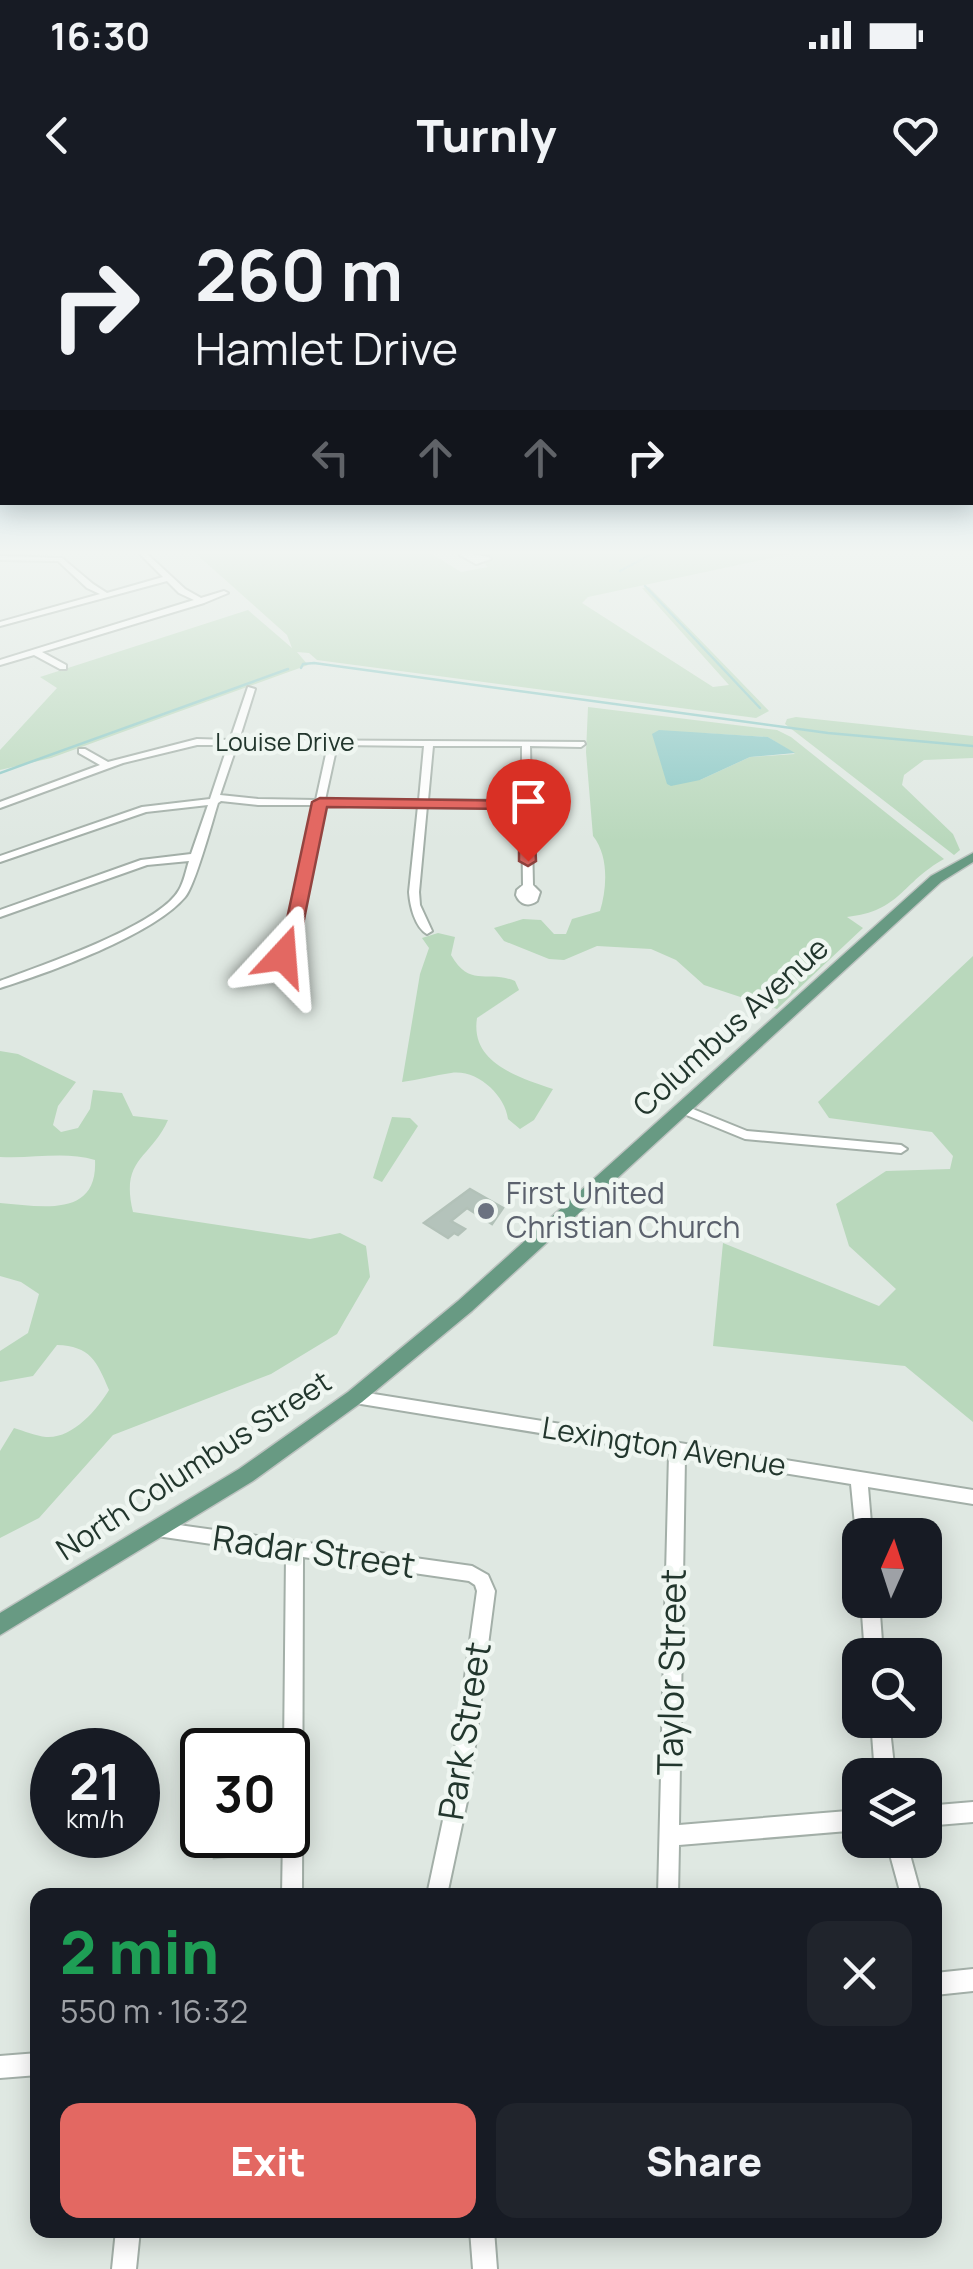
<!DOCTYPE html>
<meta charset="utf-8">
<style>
body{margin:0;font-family:Manrope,sans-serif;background:#20242c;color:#f1f3f6;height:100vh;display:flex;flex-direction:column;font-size:38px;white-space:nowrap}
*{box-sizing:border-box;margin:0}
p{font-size:32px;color:#9ea1a6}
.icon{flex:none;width:55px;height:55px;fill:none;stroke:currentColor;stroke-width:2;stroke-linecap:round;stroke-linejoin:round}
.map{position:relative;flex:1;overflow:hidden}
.drawer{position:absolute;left:30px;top:1688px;width:912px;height:350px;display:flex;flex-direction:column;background:#171b24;border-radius:20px;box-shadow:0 5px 25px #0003}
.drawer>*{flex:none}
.guide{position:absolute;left:0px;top:0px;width:975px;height:305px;box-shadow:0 5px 25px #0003;background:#171b24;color:#f1f3f6;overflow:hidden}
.needle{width:65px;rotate:3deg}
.buttons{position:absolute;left:842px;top:1318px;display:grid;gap:20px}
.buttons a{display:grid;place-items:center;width:100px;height:100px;border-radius:20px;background:#171b24;box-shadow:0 5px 25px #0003;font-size:50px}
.speed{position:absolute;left:30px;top:1528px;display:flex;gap:20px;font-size:50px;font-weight:700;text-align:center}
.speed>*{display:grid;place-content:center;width:130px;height:130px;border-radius:50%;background:#171b24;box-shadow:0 5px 25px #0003;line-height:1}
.speed small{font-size:25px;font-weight:400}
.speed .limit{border:5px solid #111;border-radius:15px;background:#fff;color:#111}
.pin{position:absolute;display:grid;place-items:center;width:85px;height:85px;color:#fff;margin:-102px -42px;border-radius:50% 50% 50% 0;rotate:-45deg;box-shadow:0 0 10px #0007}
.pin .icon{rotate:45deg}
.me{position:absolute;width:110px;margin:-55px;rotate:19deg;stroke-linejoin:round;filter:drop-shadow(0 0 8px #0008)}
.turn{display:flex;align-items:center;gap:35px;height:210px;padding:0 30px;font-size:45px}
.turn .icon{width:130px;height:130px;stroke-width:2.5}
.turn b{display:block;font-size:70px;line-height:85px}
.lanes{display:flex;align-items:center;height:95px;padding:0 30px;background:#0003;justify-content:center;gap:50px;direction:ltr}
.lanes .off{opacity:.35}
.round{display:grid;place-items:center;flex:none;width:105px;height:105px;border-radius:20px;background:#20242c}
.headline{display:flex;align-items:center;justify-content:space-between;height:170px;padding:0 30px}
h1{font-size:60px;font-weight:800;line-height:75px;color:#1e9e55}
.action{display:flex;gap:20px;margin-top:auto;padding:20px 30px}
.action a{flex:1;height:115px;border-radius:20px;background:#e36862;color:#fff;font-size:40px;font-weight:800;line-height:115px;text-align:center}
.action a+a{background:#20242c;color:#f1f3f6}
.status{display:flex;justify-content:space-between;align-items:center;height:70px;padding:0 50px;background:#171b24;direction:ltr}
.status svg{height:28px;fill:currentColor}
header{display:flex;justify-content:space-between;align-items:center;height:130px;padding:0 30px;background:#171b24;font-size:45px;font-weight:800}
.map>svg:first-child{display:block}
</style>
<div class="status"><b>16:30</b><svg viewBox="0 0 49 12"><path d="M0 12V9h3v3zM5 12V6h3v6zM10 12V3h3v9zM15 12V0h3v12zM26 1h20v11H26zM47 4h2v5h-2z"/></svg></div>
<header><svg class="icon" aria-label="back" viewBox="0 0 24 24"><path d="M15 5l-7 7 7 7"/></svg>Turnly<svg class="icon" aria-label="heart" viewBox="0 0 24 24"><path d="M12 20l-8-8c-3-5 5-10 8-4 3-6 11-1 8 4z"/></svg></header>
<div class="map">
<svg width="973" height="2069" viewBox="0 0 973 2069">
<rect width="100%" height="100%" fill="#dfe8e2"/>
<path fill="#b9d8bc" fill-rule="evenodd" d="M194,352h235l32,20 27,-5 -4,-4 6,-4 -5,-7h314l-211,45 -6,6 131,84 16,-2 -87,-97 7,-1 120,124 -13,7 -439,-58 -8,-7 -12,-1 11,13 -257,93 -51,12v-20l57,-62 -17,-11 208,-67 44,38 -5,-13z
M588,507l189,23 14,7 153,122c-43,24 -43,52 -97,58l16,11 -86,81 -73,-24 -28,-25 -25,-11 -54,-3 -33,14 -15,-1 -45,-18 -10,-13 29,-9 18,1 13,14h12l6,-15 28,-8c7,-23 9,-55 -7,-75l-7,-84zM701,533l67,4 27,17 -45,3 -50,23 -34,-2z
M796,517l177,19v22l-49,2 -20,15 -2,10 51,49 7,16 -6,5 -169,-131 2,-5z
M438,733l17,4 -4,18c20,34 36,14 64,26l4,9 -42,28c-7,45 41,59 76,71l-19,31 -14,9 -12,-10c-3,-24 -31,-50 -57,-46 -16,2 -32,7 -49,9l18,-108 9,-26 -7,-10z
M973,756v466l-68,-56 -192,-20 10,-103 156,63 17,-17 -47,-43 -13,-42 50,-33 64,-2 3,-13 -21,-24 -103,-14 -11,-16z
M0,851l18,3 58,28 -18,24 -5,19 8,7 17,-4 12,-19 3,-19 29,3 11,23 35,4c-18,40 -48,38 -35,92l177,27 30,-6 26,13 4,31 -33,57 -66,40 -158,61 -74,83 -39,20v-87l14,-23c10,3 22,8 32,9 26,2 51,-27 63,-47 -12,-29 -19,-44 -52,-45l-24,31 -33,6v-31l28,-18 11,-39 -18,-12 -21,-6v-73c40,3 98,16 95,-43 -31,-9 -62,-1 -95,-3z
M392,917l18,1 8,8 -36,56 -9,-4z"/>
<path fill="#8cc9c6" d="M659,530l109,7 27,16 -45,4 -50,23 -29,6 -4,-2 -15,-50z"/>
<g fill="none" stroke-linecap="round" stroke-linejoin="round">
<path stroke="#8cc9c6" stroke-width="2.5" d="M620,371l35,-19
M645,386l115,122
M301,468l2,-4 11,-1 514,70 145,13
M0,573l288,-104"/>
</g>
<path fill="#b4c3bb" stroke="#b2c1b8" stroke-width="2.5" d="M470,989l33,19 -11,16 -25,-16 -16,13 14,8 -7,6 -4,-2 -6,5 -24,-15z
M215,1635l60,1v11l-21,2v5l-40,4z"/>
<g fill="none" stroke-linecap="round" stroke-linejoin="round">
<defs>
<path id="minor" d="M138,352h7l40,37 16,9 23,-7 4,2 -24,10 -162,49 24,13v4h-6l-26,-14 -34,10v-5l194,-60 -15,-7 -12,-12 -167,45v-4l100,-28 -13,-6 -29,-27 -58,-1v-4l62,2 31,26 14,9 56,-16z
M462,352l26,5 3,2 -15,5 -16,-9z
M248,487l7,2 -16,51 345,2 1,2 -4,3 -51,-1 3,139 7,7 -3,9c-8,6 -17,4 -21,-6l1,-5 6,-5 -1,-78 -95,-1 -8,86 1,13 12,26 -5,3c-12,-7 -17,-28 -18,-42l9,-86 -94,-1 -28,138 9,6 -4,8 -14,3 -14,-7 3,-8 9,-3 30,-137h-57l-37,-4 -3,2c-6,19 -23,83 -33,94 -32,38 -137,76 -185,91v-7c40,-15 159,-55 179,-91 5,-8 7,-20 10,-29l-42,4 -147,52v-7l141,-50 50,-6 17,-49 -62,7 -146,50v-6l142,-49 68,-8 18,-54h-31l-74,18 -123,45v-6l100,-37 -21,-12v-4h6l23,13 89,-23 33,1zM237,545h91l-12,55 -58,-1 -38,-4zM337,545l87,1 -5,54h-94zM433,546h89v55l-94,-1zM289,748l5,2 -1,3 -9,-1z
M683,905l64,26 154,14 6,4 -6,4 -156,-14 -66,-27 -2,-3 2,-3z
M355,1191l618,99v14l-105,-17 4,48h-12v6l-4,-6 -5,-51 -166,-27 -6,368 181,-15v20l-181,15 -1,50h-20l11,-441 -314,-51 -5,-2 -3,-4 3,-4z
M157,1322l315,44 16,9 7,16 -26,201 -22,103h-20l22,-103 28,-201 -2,-6 -6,-4 -166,-24 -1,338h-20l1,-60h5v-85h-4l2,-195 -129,-19 -6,-2 -2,-5 2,-5z
M861,1400h18l4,55h-18z
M871,1520h18l6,55h-20z
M973,1602v20l-48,4v-20z
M886,1640h20l15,55h-20z
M973,1769v22l-38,4v-22z
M38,1853v22l-38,3v-22z
M116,2030h24l-4,39h-24z
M470,2030h24l3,39h-24z"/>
<path id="major" d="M973,653v9l-32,20 -469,429 -110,91 -109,79 -253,154v-22l239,-144 109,-77 110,-91 473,-425z"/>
</defs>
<use href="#minor" stroke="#a3afa8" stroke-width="4"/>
<use href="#major" stroke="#bdc3c0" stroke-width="3"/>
<use href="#minor" fill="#fff" fill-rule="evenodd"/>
<use href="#major" fill="#689a83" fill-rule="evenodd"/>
</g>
<linearGradient id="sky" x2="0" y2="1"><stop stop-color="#83bcda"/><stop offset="0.55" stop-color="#f1f5f2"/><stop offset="1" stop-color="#f1f5f2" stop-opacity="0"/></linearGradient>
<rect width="973" height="641" fill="url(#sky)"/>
<path fill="#e36862" stroke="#944440" stroke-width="2.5" d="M320,598l213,3 3,60 -8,5 -9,-5v-52l-192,-2 -28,137 -10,8v8h-12l-9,-9 14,-9 30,-140z"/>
<circle fill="#6b7280" stroke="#eff6f1" stroke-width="4" cx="486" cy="1011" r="10"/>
<g text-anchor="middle" stroke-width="9" stroke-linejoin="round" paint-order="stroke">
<g font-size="25" fill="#22362d" stroke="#eff6f1">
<text x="285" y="551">Louise Drive</text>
</g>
<g font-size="30" fill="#22362d" stroke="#eff6f1">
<text transform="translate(731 827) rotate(-42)" y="10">Columbus Avenue</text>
<text transform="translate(664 1247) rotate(9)" y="10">Lexington Avenue</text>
<text transform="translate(194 1266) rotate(-33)" y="10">North Columbus Street</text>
</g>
<g font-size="30" fill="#5b616d" stroke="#eff6f1" text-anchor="start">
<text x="506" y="1004">First United<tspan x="506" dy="34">Christian Church</tspan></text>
</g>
<g font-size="35" fill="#22362d" stroke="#eff6f1">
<text transform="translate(314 1352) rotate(8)" y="12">Radar Street</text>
<text transform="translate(672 1472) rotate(-89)" y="12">Taylor Street</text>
<text transform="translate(465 1531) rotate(-81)" y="12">Park Street</text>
</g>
</g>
</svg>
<div class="buttons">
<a><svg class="needle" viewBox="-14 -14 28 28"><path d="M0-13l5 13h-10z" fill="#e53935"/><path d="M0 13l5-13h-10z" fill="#9ea1a6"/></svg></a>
<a><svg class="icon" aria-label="search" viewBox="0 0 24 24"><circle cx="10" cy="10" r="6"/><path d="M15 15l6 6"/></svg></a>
<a><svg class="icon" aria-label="layers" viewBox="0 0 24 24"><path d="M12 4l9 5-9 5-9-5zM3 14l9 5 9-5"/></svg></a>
</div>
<div class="speed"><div>21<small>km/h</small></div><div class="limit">30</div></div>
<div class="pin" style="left:528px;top:661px;background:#d93025"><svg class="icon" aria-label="arrive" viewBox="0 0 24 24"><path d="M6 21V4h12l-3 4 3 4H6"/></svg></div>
<svg class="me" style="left:283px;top:756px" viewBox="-20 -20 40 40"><path d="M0-17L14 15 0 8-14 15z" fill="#e36862" stroke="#fff" stroke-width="4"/></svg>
<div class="guide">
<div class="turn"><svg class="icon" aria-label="right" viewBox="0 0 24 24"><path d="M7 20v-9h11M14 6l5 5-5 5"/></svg><div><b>260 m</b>Hamlet Drive</div></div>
<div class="lanes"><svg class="icon off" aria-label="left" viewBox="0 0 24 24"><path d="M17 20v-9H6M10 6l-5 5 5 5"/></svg><svg class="icon off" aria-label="ahead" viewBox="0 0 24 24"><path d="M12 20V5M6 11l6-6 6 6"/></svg><svg class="icon off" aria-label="ahead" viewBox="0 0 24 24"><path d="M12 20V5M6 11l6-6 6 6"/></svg><svg class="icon" aria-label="right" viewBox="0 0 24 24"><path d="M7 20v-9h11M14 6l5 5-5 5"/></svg></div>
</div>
<section class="drawer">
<div class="headline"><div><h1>2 min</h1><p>550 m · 16:32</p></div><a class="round"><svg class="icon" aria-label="close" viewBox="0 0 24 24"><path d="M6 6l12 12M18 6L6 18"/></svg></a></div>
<div class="action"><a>Exit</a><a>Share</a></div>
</section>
</div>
